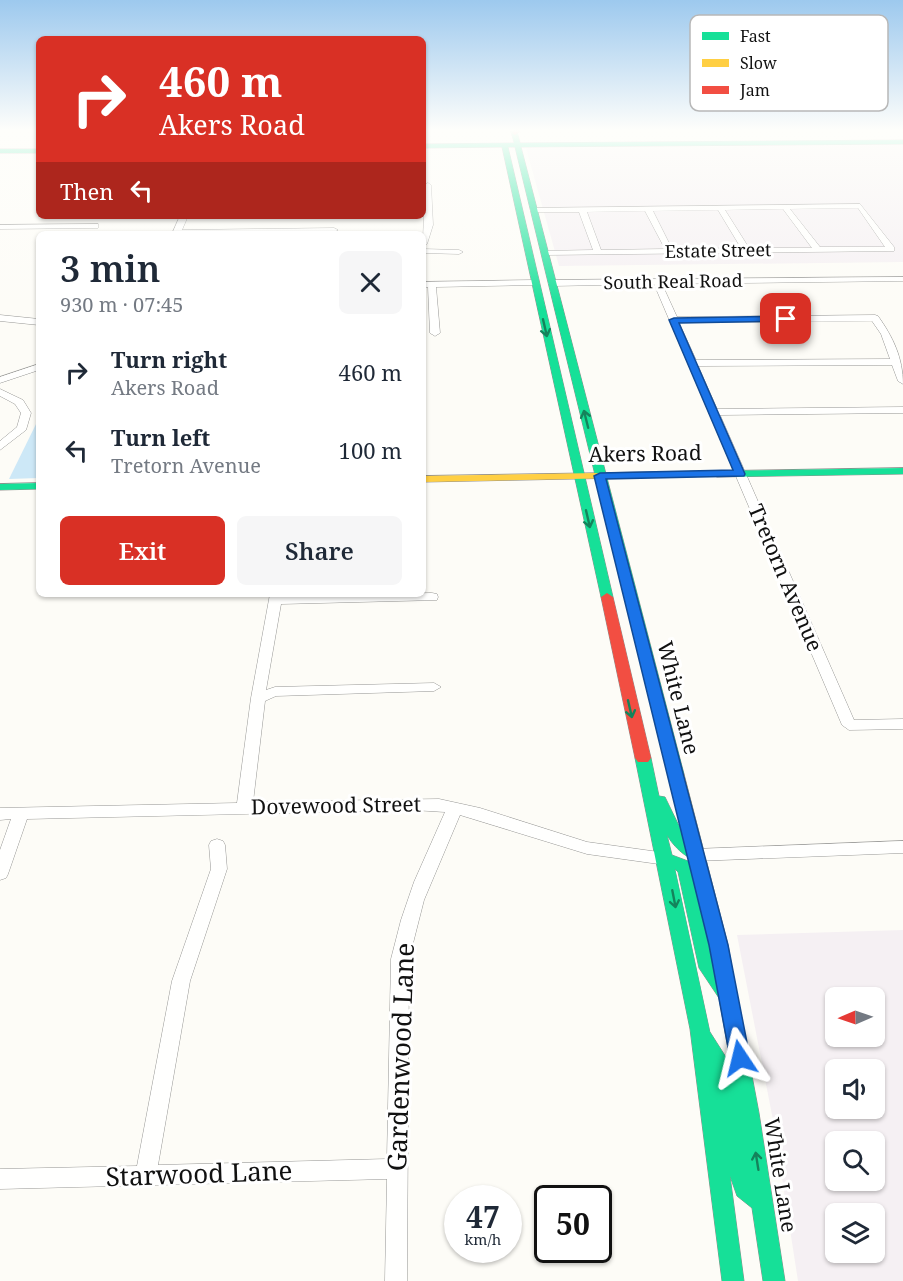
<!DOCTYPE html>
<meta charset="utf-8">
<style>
body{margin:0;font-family:"Noto Serif",serif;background:#f6f6f7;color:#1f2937;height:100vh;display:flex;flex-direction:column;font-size:22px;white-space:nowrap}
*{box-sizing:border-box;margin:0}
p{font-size:20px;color:#747a83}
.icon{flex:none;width:33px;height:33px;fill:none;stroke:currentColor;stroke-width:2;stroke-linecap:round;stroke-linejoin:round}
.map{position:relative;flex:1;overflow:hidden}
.sheet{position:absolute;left:36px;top:231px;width:390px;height:366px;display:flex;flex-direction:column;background:#fff;border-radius:9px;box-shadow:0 2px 4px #0004}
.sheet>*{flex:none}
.guide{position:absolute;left:36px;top:36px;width:390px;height:183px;border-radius:9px;box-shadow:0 2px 4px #0004;background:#d93025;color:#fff;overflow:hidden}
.needle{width:39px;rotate:268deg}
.controls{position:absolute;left:825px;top:987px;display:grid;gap:12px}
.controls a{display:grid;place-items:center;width:60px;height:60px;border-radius:9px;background:#fff;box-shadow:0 2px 4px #0004;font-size:30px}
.speed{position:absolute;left:444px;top:1185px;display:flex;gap:12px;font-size:30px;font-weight:700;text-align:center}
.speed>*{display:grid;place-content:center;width:78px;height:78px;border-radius:50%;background:#fff;box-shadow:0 2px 4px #0004;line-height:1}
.speed small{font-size:15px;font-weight:400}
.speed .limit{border:3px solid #111;border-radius:9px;background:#fff;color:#111}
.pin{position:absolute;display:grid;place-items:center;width:51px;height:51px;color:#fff;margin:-26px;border-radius:12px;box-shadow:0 3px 9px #0006}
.me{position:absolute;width:66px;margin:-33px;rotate:350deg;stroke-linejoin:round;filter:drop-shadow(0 0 4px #0008)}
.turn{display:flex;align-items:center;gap:21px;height:126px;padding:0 24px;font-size:27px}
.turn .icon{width:78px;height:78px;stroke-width:2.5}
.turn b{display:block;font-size:42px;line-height:51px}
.then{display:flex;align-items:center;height:57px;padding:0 24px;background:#0003;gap:12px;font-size:22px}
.round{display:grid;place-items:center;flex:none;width:63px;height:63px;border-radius:9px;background:#f6f6f7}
.head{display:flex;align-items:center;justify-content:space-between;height:102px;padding:0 24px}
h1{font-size:36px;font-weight:600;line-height:45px}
.cta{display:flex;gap:12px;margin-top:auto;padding:12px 24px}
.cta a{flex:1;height:69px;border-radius:9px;background:#d93025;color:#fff;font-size:24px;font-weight:600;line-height:69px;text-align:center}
.cta a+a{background:#f6f6f7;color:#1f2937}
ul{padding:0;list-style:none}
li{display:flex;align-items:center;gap:18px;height:78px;padding:0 24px}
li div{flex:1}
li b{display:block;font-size:22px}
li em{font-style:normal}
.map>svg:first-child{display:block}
</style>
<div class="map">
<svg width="903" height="1281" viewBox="0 0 903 1281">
<rect width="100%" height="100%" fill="#fdfcf7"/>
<path fill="#f5f0f3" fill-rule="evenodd" d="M903,145v117l-344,4 -33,-118z
M903,930v351h-105l-25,-161 -36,-185zM836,998h38v38h-38zM836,1070h38v38h-38zM836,1142h38v38h-38zM836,1214h38v38h-38z"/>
<path fill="#cde8f7" d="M39,418v60l-30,1z"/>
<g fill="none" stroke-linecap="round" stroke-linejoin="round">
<defs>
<path id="street" d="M428,183l3,2 2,40 -6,19 -4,2c0,-19 2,-40 2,-61z
M860,204l34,43v4l-349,4h-3v-4l51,-1 -14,-38h-45l-4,-2 4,-2zM858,208l27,39h-65l-30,-38zM783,209l29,39h-63l-24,-38zM718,210l23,38 -69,1 -19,-38zM645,211l20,38 -64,1 -14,-38z
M180,216h8l-6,14 152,-2 4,2 -4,2 -162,2z
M98,224v4h-3l-95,1v-4z
M423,249l36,1 4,2 -4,2 -36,-1z
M903,277v4l-241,3 15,33 198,-2 3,1c15,21 25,42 25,68l-5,-3 -6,-16 -194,1 19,43 186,-2v6l-183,2 134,305 49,-1v10l-54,1 -7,-5 -188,-441 -102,2 -4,-3 4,-3zM872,321l9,13 9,25 -194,1 -17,-37z
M535,280l3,1v4l-102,2 4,46 -5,3 -5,-3 -2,-46 -5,1v-6z
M0,315l39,4v6l-39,-4z
M39,364v6l-39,13v-6z
M0,389l23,11 8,13 -5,17 -26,20v-9l17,-14 4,-14 -6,-9 -15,-8z
M432,593l5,1 1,3 -1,3 -156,4 -15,86 9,-3 159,-4 7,4 -7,4 -158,5 -11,5 -12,101 186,-3 41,9 107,34 79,11 6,2 2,4 -2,4 -6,2 -79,-11 -127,-39 -36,85 -15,59 -2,322h-22l2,-102 -387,10v-20l137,-3 35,-185 39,-112 -2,-24 2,-4 6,-2 6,2 2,4 2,24 -37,112 -32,184 229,-6 4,-200 10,-39 13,-38 31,-70 -32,-2 -386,9 -19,55 -2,4 -6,2v-30l11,-31 -11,1v-12l237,-5 14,-105 19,-104h12v2z
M903,841v12l-207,8 -6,-2 -2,-4 2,-4 6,-2z"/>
<path id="fast" d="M511,131h6l3,12 383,-3v4l-382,3 163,627 -3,4h-10l-3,-4 -153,-627h-7l105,450 -6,4 -6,-4 -99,-450 -79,1v-4l91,-1z
M0,149h39v4h-39z
M903,468v6l-186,3 -6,-3 6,-3z
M39,483v6l-39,1v-6z
M643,753l5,1 3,4 8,38 6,1 17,35 22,23 -2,4c-13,4 -29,-13 -35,-24l5,20 16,6 6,11 23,94 20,30 22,117 26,168h-22l-11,-73 -15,-12 -7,-20 14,105h-22l-32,-252 -55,-271 3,-4zM675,869l3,3 21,96 20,30 12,67 -21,-33z"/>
<path id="slow" d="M717,471l4,1v4l-298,6v-6z
M676,769l5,1 3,4 44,171 9,51 -2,5 -7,3 -7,-3 -2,-5 -9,-51 -42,-171 3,-4z"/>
<path id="jam" d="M514,131h6l-5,4 -3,-2z
M607,593l6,4 38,161 -3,4h-10l-3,-4 -34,-161z"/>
</defs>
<use href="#street" stroke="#979795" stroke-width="1"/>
<use href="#fast" stroke="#8e8d8b" stroke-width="1"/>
<use href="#slow" stroke="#8e8d8b" stroke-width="1"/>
<use href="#jam" stroke="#8e8d8b" stroke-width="1"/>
<use href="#street" fill="#fffffe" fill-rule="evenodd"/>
<use href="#fast" fill="#16e098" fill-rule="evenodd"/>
<use href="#slow" fill="#ffcf43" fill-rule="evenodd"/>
<use href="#jam" fill="#f24e42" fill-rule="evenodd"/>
</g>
<defs><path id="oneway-shaft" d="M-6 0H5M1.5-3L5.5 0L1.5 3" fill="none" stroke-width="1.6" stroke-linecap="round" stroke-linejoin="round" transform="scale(1.5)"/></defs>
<g stroke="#14835b">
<use href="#oneway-shaft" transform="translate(545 328) rotate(77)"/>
<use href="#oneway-shaft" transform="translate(586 419) rotate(-104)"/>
<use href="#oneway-shaft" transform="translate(588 519) rotate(77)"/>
<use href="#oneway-shaft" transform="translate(630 709) rotate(77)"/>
<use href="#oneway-shaft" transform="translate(674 899) rotate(79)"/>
<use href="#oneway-shaft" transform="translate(757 1161) rotate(-99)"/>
</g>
<linearGradient id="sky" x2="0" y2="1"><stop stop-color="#9dc9ee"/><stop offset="0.42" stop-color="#fefefb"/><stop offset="1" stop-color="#fefefb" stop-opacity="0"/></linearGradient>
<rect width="903" height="310" fill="url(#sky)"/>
<path fill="#1a73e8" stroke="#114b97" stroke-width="1.5" d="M786,316l4,3 -1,2 -110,2 66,151 -1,2 -138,3 122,466 22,113 -3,6 -7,3 -7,-3 -3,-6 -21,-113 -115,-469 6,-3 133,-3 -64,-150 5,-2z"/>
<g text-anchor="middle" stroke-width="6" stroke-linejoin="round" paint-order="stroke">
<g font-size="18" fill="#111" stroke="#fff">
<text transform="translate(718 251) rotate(-1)" y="6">Estate Street</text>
<text transform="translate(673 282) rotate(-1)" y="6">South Real Road</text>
</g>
<g font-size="21" fill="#111" stroke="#fff">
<text transform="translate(645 454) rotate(-1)" y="7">Akers Road</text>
<text transform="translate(785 578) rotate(67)" y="7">Tretorn Avenue</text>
<text transform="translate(678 698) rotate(76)" y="7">White Lane</text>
<text transform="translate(336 806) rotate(-1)" y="7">Dovewood Street</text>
<text transform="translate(780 1175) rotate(81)" y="7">White Lane</text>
</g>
<g font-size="26" fill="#111" stroke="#fff">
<text transform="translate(401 1057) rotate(-88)" y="9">Gardenwood Lane</text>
<text transform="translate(199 1174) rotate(-2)" y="9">Starwood Lane</text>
</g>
</g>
<rect x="690" y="15" width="198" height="96" rx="9" fill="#fff" stroke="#b8b8b8" stroke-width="1.5"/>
<rect x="702" y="32" width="27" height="8" fill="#16e098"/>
<rect x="702" y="59" width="27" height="8" fill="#ffcf43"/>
<rect x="702" y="86" width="27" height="8" fill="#f24e42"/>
<g font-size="16" fill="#111">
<text x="740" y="42">Fast</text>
<text x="740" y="69">Slow</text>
<text x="740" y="96">Jam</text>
</g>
</svg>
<div class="controls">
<a><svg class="needle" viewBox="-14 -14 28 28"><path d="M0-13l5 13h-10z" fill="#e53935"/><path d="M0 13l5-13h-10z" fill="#747a83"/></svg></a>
<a><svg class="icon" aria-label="sound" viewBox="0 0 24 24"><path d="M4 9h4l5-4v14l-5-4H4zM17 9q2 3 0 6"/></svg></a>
<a><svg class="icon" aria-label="search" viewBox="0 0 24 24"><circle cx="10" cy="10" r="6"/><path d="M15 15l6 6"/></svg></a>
<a><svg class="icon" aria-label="layers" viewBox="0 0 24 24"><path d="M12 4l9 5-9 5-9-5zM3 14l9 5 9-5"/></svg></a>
</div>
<div class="speed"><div>47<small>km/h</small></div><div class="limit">50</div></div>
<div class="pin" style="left:786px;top:319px;background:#d93025"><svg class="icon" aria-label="arrive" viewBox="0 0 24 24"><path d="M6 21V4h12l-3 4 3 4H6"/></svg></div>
<svg class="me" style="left:740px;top:1058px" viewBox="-20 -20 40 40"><path d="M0-17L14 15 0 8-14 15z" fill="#1a73e8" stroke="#fff" stroke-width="4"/></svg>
<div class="guide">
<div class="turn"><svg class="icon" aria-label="right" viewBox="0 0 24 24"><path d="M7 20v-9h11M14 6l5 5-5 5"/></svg><div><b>460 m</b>Akers Road</div></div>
<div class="then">Then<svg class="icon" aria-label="left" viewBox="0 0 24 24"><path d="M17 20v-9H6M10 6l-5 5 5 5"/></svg></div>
</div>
<section class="sheet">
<div class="head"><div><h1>3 min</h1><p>930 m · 07:45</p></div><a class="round"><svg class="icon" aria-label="close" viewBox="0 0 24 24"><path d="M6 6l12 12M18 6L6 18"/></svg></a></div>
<ul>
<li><svg class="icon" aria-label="right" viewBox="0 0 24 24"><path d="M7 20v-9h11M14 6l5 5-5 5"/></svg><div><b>Turn right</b><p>Akers Road</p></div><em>460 m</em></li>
<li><svg class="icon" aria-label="left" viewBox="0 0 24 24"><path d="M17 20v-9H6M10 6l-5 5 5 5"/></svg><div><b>Turn left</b><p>Tretorn Avenue</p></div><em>100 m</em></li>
</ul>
<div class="cta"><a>Exit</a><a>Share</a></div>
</section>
</div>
